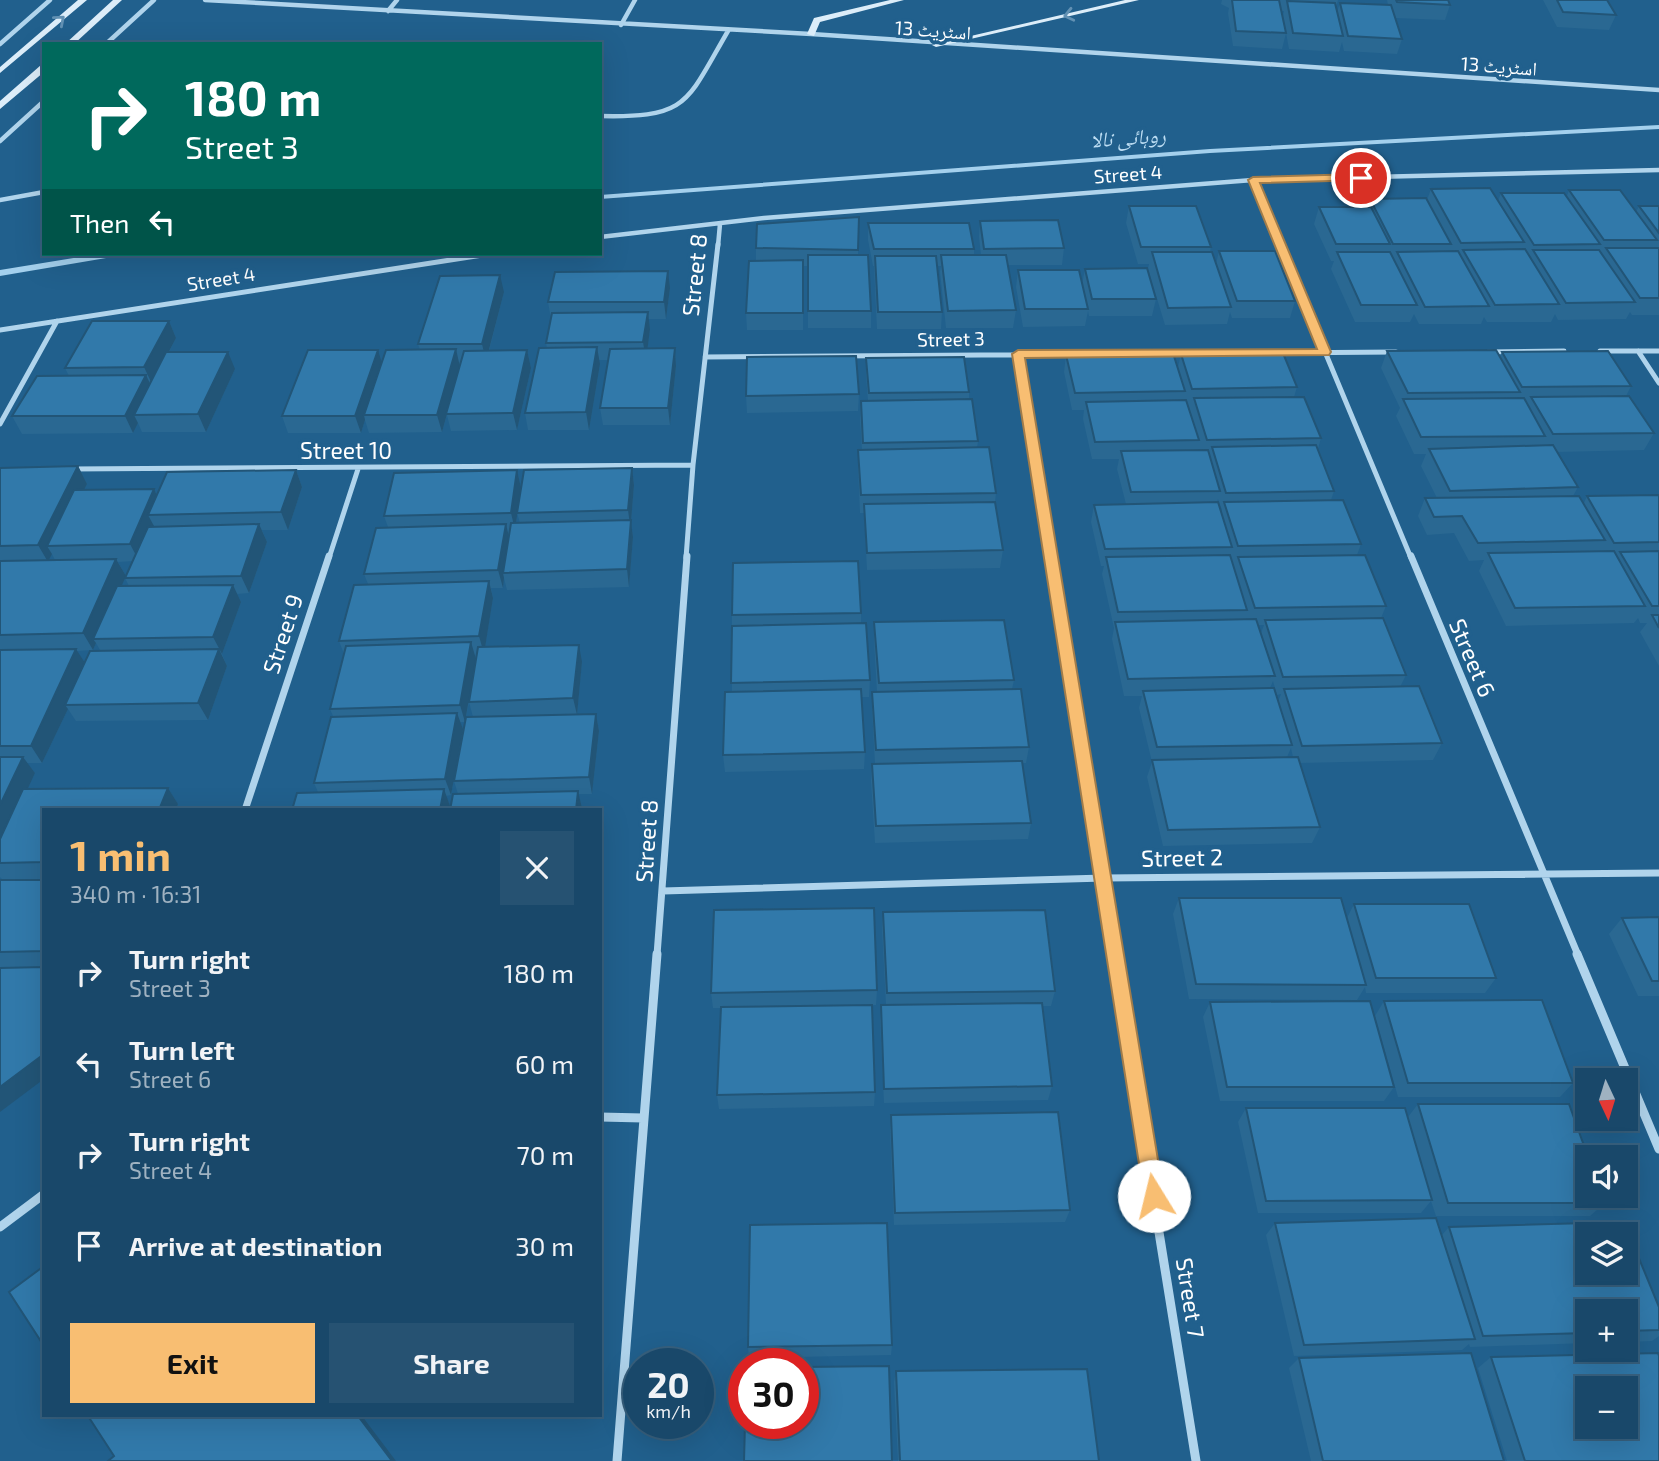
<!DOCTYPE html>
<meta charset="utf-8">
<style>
body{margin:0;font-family:"Exo 2","Noto Naskh Arabic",sans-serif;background:#265272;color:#f1f3f6;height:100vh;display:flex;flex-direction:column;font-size:26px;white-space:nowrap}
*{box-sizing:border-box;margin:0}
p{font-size:23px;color:#9fb2c1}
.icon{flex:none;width:38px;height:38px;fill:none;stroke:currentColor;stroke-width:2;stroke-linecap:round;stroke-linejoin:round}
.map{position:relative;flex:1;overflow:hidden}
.sheet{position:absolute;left:42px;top:808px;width:560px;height:609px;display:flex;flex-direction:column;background:#19486a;border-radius:0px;box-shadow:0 7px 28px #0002,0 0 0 2px #37607e}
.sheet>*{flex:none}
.banner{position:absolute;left:42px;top:42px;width:560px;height:214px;border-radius:0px;box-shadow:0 7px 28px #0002,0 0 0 2px #37607e;background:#00695c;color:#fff;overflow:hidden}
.needle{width:46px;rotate:176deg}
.controls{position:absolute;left:1575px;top:1068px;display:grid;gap:14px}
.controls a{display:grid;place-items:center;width:63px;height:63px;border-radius:0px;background:#19486a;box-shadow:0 7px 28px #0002,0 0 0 2px #37607e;font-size:35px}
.speed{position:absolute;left:623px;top:1348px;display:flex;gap:14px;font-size:35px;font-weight:700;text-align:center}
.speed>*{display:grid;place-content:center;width:91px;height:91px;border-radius:50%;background:#19486a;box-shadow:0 7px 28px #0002,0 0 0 2px #37607e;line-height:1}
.speed small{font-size:18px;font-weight:400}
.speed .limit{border:10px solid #d22;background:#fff;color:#111}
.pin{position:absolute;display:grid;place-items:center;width:60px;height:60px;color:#fff;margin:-30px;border:4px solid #fff;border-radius:50%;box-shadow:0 2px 7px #0007}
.me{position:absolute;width:77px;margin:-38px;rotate:351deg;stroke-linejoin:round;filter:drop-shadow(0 0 5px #0008)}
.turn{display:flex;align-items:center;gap:24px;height:147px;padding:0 28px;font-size:32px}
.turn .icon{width:91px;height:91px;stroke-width:2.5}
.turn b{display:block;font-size:49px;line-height:60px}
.then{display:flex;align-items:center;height:66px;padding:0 28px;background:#0003;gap:14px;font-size:26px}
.round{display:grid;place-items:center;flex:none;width:74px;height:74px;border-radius:0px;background:#265272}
.overview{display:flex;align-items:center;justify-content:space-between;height:119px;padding:0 28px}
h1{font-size:42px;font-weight:700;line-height:52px;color:#f8be72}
.action{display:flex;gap:14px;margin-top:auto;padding:14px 28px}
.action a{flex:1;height:80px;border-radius:0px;background:#f8be72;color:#111;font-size:28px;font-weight:700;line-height:80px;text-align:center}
.action a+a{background:#265272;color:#f1f3f6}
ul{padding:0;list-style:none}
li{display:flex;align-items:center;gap:21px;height:91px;padding:0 28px}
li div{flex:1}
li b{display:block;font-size:26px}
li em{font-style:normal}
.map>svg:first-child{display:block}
</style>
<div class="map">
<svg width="1659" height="1461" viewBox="0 0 1659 1461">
<rect width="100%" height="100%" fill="#21608d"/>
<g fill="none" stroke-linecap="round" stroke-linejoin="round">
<path fill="#a4d0ed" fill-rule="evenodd" d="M1659,125v4l-449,24 -610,46v-4l610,-46z
M98,254h18l-4,3 -112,19v-6z"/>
<path stroke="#b0d4ec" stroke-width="4.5" d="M205,0l606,34 848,56
M388,11l9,-11
M621,25l14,-25
M0,44l50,-44
M106,44l48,-44
M600,116c89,2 86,-13 128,-85
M0,141l44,-40
M1253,180l28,66
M0,200l44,-8
M600,237l164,-19 489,-38 406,-10
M718,246l2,-22"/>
<path stroke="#b0d4ec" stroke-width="5" d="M1280,244l131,314
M0,330l489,-76
M1600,351h59
M1638,351l21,32
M1488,352l76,-1
M1018,354l33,204
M705,357l691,-5
M0,424l57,-103
M71,469l622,-4
M329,558l29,-89
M686,558l7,-93 25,-221"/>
<path stroke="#b0d4ec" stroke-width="7" d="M1050,556l65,399
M1411,556l167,399
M245,810l84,-254
M663,891l441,-13 555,-5
M657,955l30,-399"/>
<path stroke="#b0d4ec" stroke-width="9" d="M1114,954l82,507
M1577,954l82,195
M600,1117l43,1
M0,1227l44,-33
M617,1461l40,-507"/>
<path fill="#dcedf9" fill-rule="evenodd" d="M78,0h9l-87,73v-6z
M113,0h9l-48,44h-9z
M890,0h14l-84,22 -6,14 -7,-2 7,-16z
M1125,0h14l-203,47 -4,-2z
M41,65h3v7l-44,37v-8z"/>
</g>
<path fill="#2a6892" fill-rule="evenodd" d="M1222,0h116l-2,7 1,5 3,-9 48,2 -1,-5h61l2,5 -5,15 -50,-2 7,21 -5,15 -53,-3 -2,-9 -3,10 -50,-3 -6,-33 1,-5h-3l5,22 -4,16 -49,-3 -5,-33 1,-5 -8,-4z
M1543,0h64l9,15 -7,15 -52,-3z
M1431,189l67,12 3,-8 66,3 2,-6 67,22 3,-6h20v109h-27l-2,-3 -4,7 -68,1 -3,-6 -4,8h-64l-3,-5 -3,7h-62l-5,-10 -4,8h-55l-24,-53 3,-8h-3l-17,-37 5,-17h48l3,-8 57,1z
M1129,206l82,41 -1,5 6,12 3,-13 76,50 -5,17h-58l-2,-6 -3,12 -62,1 -17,-56 1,-5h-11l-12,-41z
M859,217l-1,38 13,56v17h-63v-62h-5v64h-56l-1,-17 10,-52v-13z
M980,221l84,27 -2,17h-54l8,45 -3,18h-67l-6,-56 1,-6h-4l5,46 -1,17h-64l-3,-63h-1l-5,-26v-17l106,26v6h7l-2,-18z
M1085,269l71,30 -4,17h-63l-1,-5 -3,15 -62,1 -7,-40 2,-17 64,14z
M670,288l-4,31h-18l2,10 -3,20 28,-1 1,18 -6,59h-67l-3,-17 8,-48h-9l1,4 -11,66h-61l-3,-17 22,-65 -1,-5 5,-24 -3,-17z
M504,292l-15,59 38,-1 4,18 -14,62 -66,1 -4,-16 -5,17 -73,1 -4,-13 -4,13h-73l-6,-17 100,-53 38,-13 -2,-6z
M169,321l7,17 -7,14 66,17 -29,63h-64l-4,-9 -5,10 -111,1 -10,-18 57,-40 -4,-8z
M1387,351l113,5 2,-4 129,34 -5,10 28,37 -10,17 -87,2 21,35 -5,9 11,7 3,-7 72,-1v171l-19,-34 7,-9h-7l-2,-5 -4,5 -128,3 -27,-55 5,-11 -15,1 -15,-28 -27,2 -9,-19 7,-18h12l-16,-32 5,-12h-12l-18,-38 4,-8 -19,-40z
M1181,354l116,33 -3,10 27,41 -3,11 16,42 -3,9 30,44 -4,11 29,51 -5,12 25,57 -6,12 42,56 -9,17 -133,3 20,64 -8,16 -149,3 -16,-69 5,-15 -13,-54 3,-12h-18l-12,-57 2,-11 -12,-54 2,-8h-3l-10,-44 3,-17 32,-1 -9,-35 2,-10h-27l-9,-40 1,-9h-12l-8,-38 2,-17 112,12zM1218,499l4,11 -1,2 -4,-10zM1258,625h6l-3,8zM1273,681l4,14 4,-1 -3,8 -8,-14zM1291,748l2,9h-6z
M866,358l103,34v7l9,42 -1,7 19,45 -1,9 8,48 -3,18 -133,2 -3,-57h-4l-2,-46v-17h4l-2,-32 1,-17h7l-2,-25z
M859,394l-1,17 -111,2 -1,-17z
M78,466l9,18 -3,6 70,-1 3,6 139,-25 6,17 -14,43h-26l5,12 -18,51 -12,1 4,8 -19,52 5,12 -19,54 -132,1 -8,-12 -26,54h-15l8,10 -8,16 141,-1 10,16 -2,6h-132v69h-42l-2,-2v-409zM52,554l3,6h-6zM133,561l-8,17 4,8h-8l5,-10 -8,-14zM96,643l4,7 -16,12 -7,-11 16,-1z
M632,468l2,17 -3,37 2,15 -4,50 -122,3 -3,-12 -1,10h-12l2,10 -8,49 97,15 -5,52h19l3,17 -7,63h-14l4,14 -124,-14 -4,-13 11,-59h-5l3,7 -12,66 -5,1 4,10 -1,4h-157l26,-18 -4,-9 19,-67 -3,-7 14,-55 -5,-13 29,-57 -4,-10 24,-47 -4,-11 133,-46 4,18 -5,35h4l-3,-10zM469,702l4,15h-7z
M861,613v10l9,57 -1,17h-7l3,55 -1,17 -139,3 -2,-17 9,-63v-77z
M874,622l140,58 -2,9 17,58 -3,16h-4l9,60 -3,16 -153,4 -4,-62 1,-17h3l-3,-55v-17h5l-3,-52z
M0,880h44v87h-44z
M1179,898l168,20 7,-14 142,74 -11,15h-119l-1,-6 -8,13 -168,-1 -16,-85z
M883,912l172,79 -4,15h-9l10,80 -4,14 -164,3 -4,-83 1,-15h5l-4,-77z
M1659,917v79h-21l-29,-62 13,-16z
M877,990l-1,15h-4l3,87 -1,14 -155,3 -2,-14 4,-87h-8l-2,-15z
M1384,1001l189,82 -13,14h-162l-23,-81z
M1210,1002l184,85 -10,14h-164l-17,-84z
M1418,1104l187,99 -15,13h-154l-5,-15 -10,12h-163l-20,-91 8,-14 162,9z
M891,1115l179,95 -5,12 -171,3 -4,-96z
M1275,1223l167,12 7,-8 210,80v29l-7,5 -26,1v-31h-39v32l-117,4 -1,-3 -7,6 -168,6 -28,-121z
M892,1345l-1,10 -142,3 -1,-11z
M1491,1357l168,104h-152l-29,-93z
M1299,1358l205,103h-193l-22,-93z
M896,1371l203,90h-201l-4,-79z"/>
<path fill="#257" d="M668,271l2,17 -4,31 -2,-17z
M500,275l4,17 -18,69 -4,-17z
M648,312l2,17 -4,31 -3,-18z
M169,321l7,17 -24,46 -8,-17z
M597,347l3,17 -11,66 -3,-18z
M675,348l1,18 -6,59 -2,-17z
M456,349l4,18 -18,65 -5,-17z
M378,350l5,17 -19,48 1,5 -4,13 -6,-17z
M527,350l4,18 -14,62 -4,-17z
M228,352l7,17 -29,63 -8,-18z
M146,375l8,17 -20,23 4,8 -5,10 -8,-17z
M78,466l9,18 -31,62h-9l5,8 -4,8 -10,-17z
M632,468l2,17 -3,37 2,15 -4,50 -2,-18 3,-44 -2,-15z
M296,470l6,17 -14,43 -7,-18z
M517,470l4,18 -6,42 -4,-17z
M154,489l8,17 -14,9 6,11 -15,35 -9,-17z
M259,524l8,18 -18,51 -8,-17z
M506,524l4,17 -7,32 1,5 -1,10 -5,-18z
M116,559l10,17 -28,63h-5l3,4 -3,7 -10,-17z
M489,581l4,17 -9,56 -5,-18z
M233,585l8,17 -19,52 -9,-17z
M471,642l5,17 -11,63 -5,-17z
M579,645l3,17 -5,53 -4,-17z
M76,649l11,17 -22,39 3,4 -26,54 -11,-17z
M219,649l8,17 -19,54 -10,-17z
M457,713l6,16 -12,66 -6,-16z
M596,714l3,17 -7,63 -3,-17z
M23,757l12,16 -35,76v-44z
M168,788l10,16 -2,6h-17z
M444,789l6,17 -1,4h-9z
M578,791l4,17 -1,2h-5z
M44,1054v25l-44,33v-25z
M358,1416h4l34,45h-4z"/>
<path fill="#3179aa" stroke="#257" stroke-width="2" fill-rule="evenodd" d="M1232,0h47l7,33 -50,-2z
M1396,0h52l2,5 -53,-3z
M1557,0h50l9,15 -53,-3z
M1287,1l48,2 8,33 -50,-3z
M1340,3l51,2 11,34 -54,-3z
M1490,188l34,54 -63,1 -30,-54z
M1569,190h51l37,50h-53z
M1501,193h63l36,51 -66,1z
M1426,198l25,46h-58l-23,-45z
M1129,206h67l15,41h-70z
M1639,206h20v27z
M1319,207h52l19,37h-54z
M859,217l-1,33 -102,-2 1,-24z
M1058,220l6,28 -80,1 -4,-28z
M868,223h101l5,26h-100z
M1606,248h53v50h-19z
M1525,249l34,55 -64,1 -32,-55z
M1533,250h66l36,52 -69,1z
M1219,251h56l20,50h-58z
M1458,251l31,55 -64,1 -28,-55z
M1152,252h60l19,55 -63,1z
M1337,252h53l27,53h-56z
M808,255h60l3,56h-63z
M941,255h65l10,55 -68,1z
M875,256h61l6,56h-64z
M803,260v53h-57l3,-52z
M1147,268l9,31h-64l-7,-30z
M1018,270h61l9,39h-63z
M668,271l-4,31h-116l7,-30z
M500,275l-18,69h-64l22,-68z
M648,312l-5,30 -97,1 6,-30z
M92,321h77l-25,46 -79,1z
M597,347l-11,65 -61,1 14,-65z
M675,348l-7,60h-68l10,-59z
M456,349l-19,66h-73l22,-65z
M308,350h70l-23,66h-73z
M527,350l-14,63 -67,1 18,-63z
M1496,350l24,42 -112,1 -21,-42z
M1608,351l23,35 -109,1 -20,-35z
M166,352h62l-30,62 -64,1z
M1173,353l12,38 -110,2 -9,-38z
M1283,353l14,34 -105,2 -11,-35z
M856,356l3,38 -113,2 1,-39z
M964,357l5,35 -100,1 -3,-35z
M146,375l-21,41h-113l25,-40z
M1629,396l25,37 -101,1 -22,-37z
M1304,397l17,41 -114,2 -13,-42z
M1524,398l21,38 -124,1 -18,-38z
M972,399l6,42 -115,2 -2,-42z
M1186,400l13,40 -104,2 -9,-40z
M1316,445l18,46 -108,2 -14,-46z
M1553,445l25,42 -128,4 -21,-42z
M989,447l7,46 -135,2 -3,-45z
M1208,450l12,41 -89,1 -10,-41z
M78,466l-40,79 -38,1v-78z
M632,468l-4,42 -111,3 7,-43z
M296,470l-15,42 -133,3 19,-43z
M517,470l-6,43 -127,3 10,-43z
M154,489l-24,55 -83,2 27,-56z
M1659,495v47l-45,1 -27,-47z
M1579,496l26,44 -127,3 -16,-27 -28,1 -9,-19z
M1343,500l18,44 -123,2 -14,-44z
M995,502l8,48 -136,3 -3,-49z
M1218,502l14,45 -127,2 -11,-44z
M631,520l-4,49 -124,4 8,-50z
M259,524l-18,52 -116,2 23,-51z
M506,524l-8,46 -134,4 12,-46z
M1614,551l31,55 -130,2 -27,-55z
M1659,551v55h-7l-32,-54z
M1230,555l17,55 -129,2 -12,-55z
M1365,555l21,51 -131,2 -17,-51z
M116,559l-33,74 -83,2v-74z
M858,561l3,52 -129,2 1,-52z
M489,581l-10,55 -140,5 15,-56z
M233,585l-20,52 -120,2 24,-53z
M1652,615h7v13z
M1383,618l23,57 -123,2 -18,-57z
M1256,619l19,57 -147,3 -13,-57z
M1004,620l10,60 -135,3 -5,-61z
M866,623l4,57 -139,3 1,-57z
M471,642l-11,63 -130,4 16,-63z
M579,645l-6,53 -104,4 9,-55z
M76,649l-45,97h-31v-96z
M219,649l-21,54 -133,2 25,-54z
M1419,686l23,57 -140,3 -18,-57z
M1274,688l18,57 -135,2 -14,-56z
M861,689l4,63 -142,3 2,-63z
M1021,689l8,58 -153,3 -4,-58z
M457,713l-12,66 -131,4 17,-66z
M596,714l-7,63 -135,4 12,-64z
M0,757h23l-23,48z
M1298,757l22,70 -152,3 -16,-70z
M1022,761l9,62 -155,3 -4,-62z
M168,788l-9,22h-115v52l-44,1v-24l23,-50z
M444,789l-4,21h-148l5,-17z
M578,791l-2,19h-126l3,-16z
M0,880h44v71l-44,1z
M1179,898h162l25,87 -170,-1z
M1354,904h115l27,74h-120z
M874,908l3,82 -166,3 3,-83z
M1045,910l10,81 -168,2 -4,-81z
M1659,917v64h-7l-30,-63z
M44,967v87l-44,33v-119z
M1542,1000l31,83h-165l-24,-82z
M1370,1001l24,86h-167l-17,-85z
M1042,1003l10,83 -168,3 -3,-84z
M872,1005l3,87 -158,3 4,-88z
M1418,1104h151l19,53 -1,38h15l3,8h-157z
M1246,1108h159l27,92 -166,1z
M1058,1112l12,98 -175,3 -4,-98z
M1436,1218l39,121 -171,6 -29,-122z
M1624,1222l35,85v23l-33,1v-20h-39v22l-104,3 -34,-109zM1587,1234h39v38h-39z
M887,1223l5,122 -144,2 2,-122z
M44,1266v80l-35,-54z
M1471,1353l33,108h-181l-24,-103z
M1658,1353l1,3v105h-134l-34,-104zM1587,1388h39v38h-39z
M889,1366l3,95h-148l1,-38h58v-56z
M1087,1369l12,92h-199l-4,-90z
M88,1416h270l34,45h-284l6,-5z"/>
<defs><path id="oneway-chevron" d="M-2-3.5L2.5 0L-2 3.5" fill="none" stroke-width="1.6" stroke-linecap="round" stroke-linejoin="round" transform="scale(1.75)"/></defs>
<g stroke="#6291b3">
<use href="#oneway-chevron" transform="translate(1069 15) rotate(167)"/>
<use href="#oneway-chevron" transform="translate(60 20) rotate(-41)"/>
</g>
<path fill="#f8be72" stroke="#a17c4a" stroke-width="2" d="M1361,174l6,4 -2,2 -105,3 71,169 -2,3 -304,3 139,838 -3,7 -7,3 -7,-3 -3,-7 -132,-842 6,-4 299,-1 -69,-169 5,-3z"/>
<g text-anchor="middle" stroke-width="7" stroke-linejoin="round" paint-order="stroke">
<g font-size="19" fill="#fff" stroke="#21608d">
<text transform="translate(933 30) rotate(4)" y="7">اسٹریٹ 13</text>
<text transform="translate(1499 66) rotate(4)" y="7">اسٹریٹ 13</text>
<text transform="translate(1128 174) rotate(-4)" y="7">Street 4</text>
<text transform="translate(221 279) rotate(-9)" y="7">Street 4</text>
<text transform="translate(951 339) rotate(-1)" y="7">Street 3</text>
</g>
<g font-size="21" font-style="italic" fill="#bcddf3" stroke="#21608d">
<text transform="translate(1128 138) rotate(-4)" y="7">روہائی نالا</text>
</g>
<g font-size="23" fill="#fff" stroke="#21608d">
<text transform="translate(695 275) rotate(-84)" y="8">Street 8</text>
<text x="346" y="459">Street 10</text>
<text transform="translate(283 634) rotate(-72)" y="8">Street 9</text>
<text transform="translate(1472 658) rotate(67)" y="8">Street 6</text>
<text transform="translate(647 841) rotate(-86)" y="8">Street 8</text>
<text transform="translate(1182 858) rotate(-1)" y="8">Street 2</text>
<text transform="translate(1190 1298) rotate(81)" y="8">Street 7</text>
</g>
</g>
</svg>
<div class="controls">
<a><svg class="needle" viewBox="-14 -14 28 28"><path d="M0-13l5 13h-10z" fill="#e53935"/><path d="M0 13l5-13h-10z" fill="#9fb2c1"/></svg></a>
<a><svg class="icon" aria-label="sound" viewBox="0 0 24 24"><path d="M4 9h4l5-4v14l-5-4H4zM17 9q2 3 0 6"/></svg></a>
<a><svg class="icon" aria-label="layers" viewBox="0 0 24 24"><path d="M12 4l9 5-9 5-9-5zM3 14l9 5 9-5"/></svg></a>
<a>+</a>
<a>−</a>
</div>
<div class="speed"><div>20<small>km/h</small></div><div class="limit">30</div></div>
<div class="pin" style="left:1361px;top:178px;background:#d93025"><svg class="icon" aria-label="arrive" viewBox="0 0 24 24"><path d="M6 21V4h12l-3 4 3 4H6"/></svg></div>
<svg class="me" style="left:1154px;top:1196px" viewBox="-20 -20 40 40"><circle r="19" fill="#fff"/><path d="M0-13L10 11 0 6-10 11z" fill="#f8be72"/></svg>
<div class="banner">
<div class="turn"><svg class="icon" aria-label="right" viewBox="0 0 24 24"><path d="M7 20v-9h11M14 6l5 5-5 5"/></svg><div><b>180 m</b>Street 3</div></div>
<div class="then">Then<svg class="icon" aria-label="left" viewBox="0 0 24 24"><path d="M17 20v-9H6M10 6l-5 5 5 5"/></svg></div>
</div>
<section class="sheet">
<div class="overview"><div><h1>1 min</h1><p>340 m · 16:31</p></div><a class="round"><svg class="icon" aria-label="close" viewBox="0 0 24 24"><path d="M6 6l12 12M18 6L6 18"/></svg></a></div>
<ul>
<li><svg class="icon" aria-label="right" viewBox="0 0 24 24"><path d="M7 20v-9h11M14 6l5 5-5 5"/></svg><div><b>Turn right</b><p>Street 3</p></div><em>180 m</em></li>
<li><svg class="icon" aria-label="left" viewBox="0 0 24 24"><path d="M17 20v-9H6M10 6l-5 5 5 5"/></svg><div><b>Turn left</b><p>Street 6</p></div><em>60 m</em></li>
<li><svg class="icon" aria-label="right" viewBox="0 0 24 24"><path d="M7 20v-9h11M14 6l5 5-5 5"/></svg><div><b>Turn right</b><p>Street 4</p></div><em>70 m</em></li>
<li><svg class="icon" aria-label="arrive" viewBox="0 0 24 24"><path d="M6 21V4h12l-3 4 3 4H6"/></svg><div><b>Arrive at destination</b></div><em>30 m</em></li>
</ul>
<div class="action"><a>Exit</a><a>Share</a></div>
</section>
</div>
